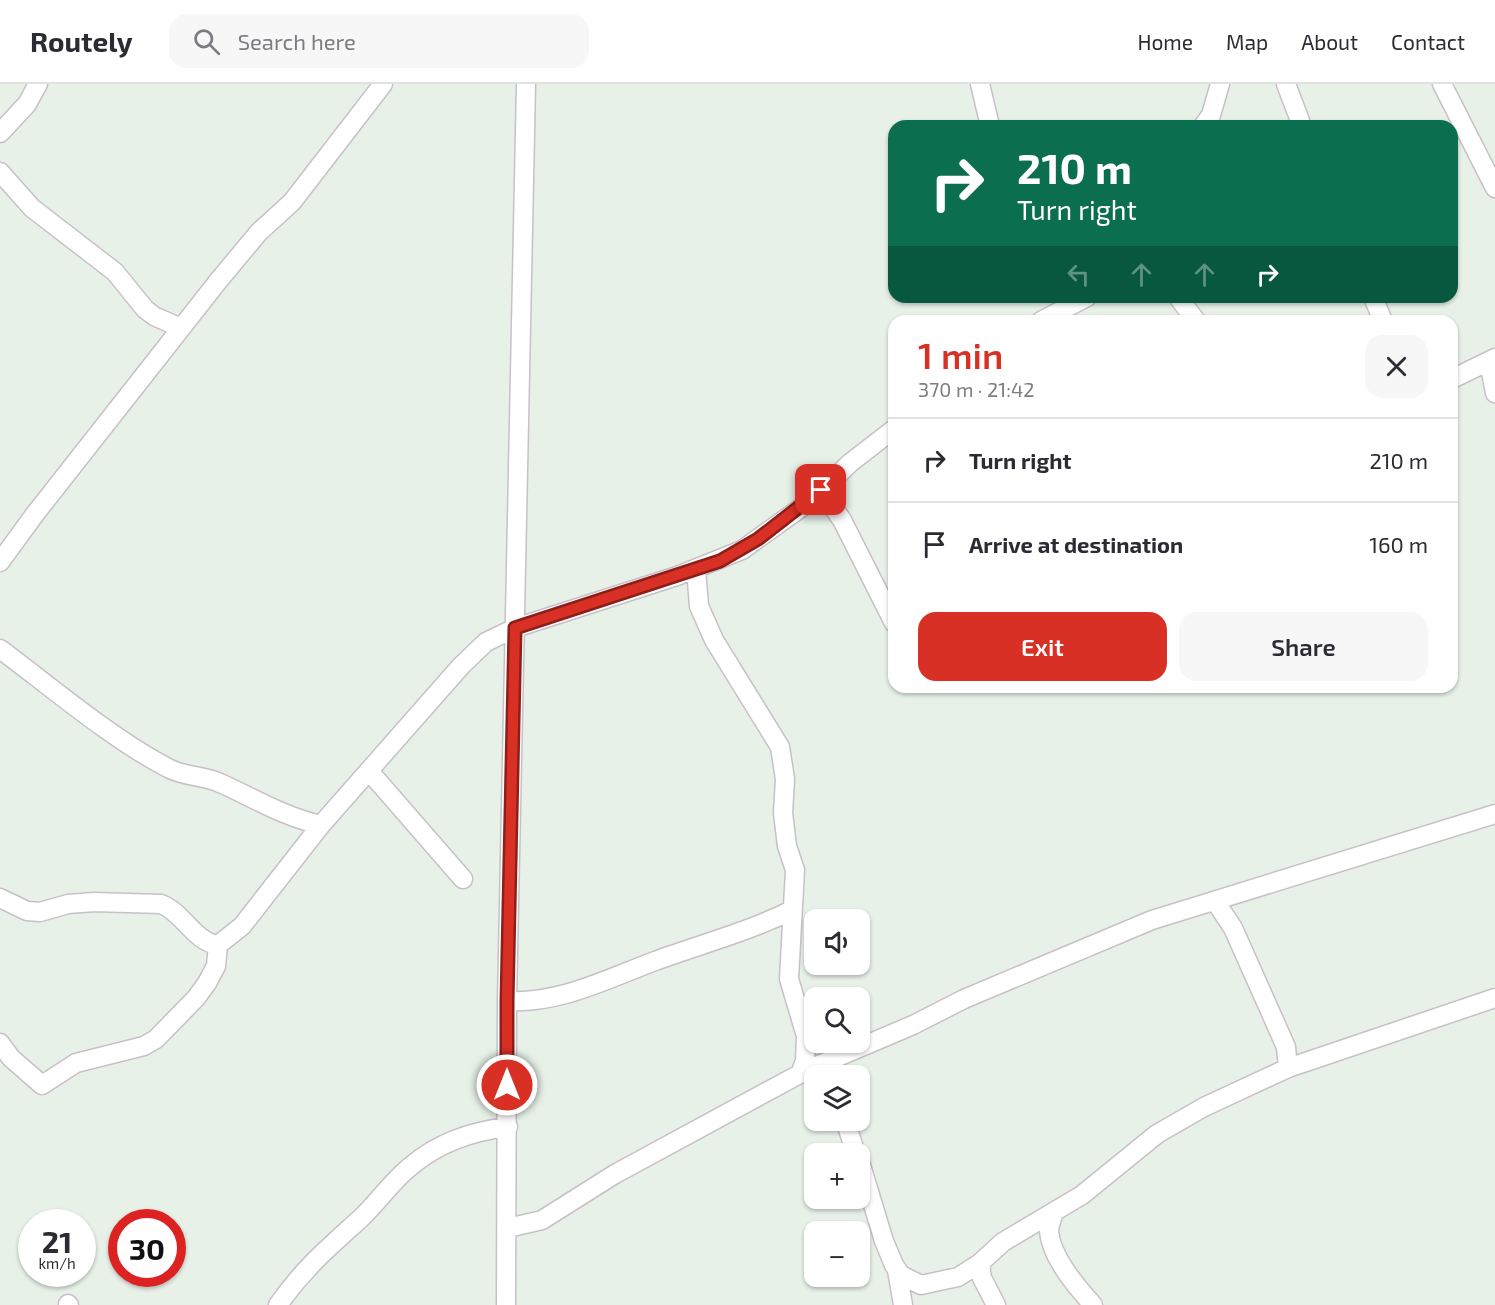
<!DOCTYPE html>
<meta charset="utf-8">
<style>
body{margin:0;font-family:"Exo 2",sans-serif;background:#f7f7f7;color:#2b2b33;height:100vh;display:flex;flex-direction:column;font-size:22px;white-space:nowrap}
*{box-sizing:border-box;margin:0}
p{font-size:20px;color:#7c7c81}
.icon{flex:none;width:33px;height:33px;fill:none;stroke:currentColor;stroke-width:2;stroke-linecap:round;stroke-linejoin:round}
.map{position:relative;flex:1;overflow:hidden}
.details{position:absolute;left:888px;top:231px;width:570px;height:378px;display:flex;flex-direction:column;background:#fff;border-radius:18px;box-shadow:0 2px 4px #0004}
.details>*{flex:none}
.banner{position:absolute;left:888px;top:36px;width:570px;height:183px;border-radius:18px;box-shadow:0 2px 4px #0004;background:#0b6e4f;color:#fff;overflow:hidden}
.buttons{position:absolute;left:804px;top:825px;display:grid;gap:12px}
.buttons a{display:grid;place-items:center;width:66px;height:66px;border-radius:12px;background:#fff;box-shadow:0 2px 4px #0004;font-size:30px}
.speed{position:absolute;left:18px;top:1125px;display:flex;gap:12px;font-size:30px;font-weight:700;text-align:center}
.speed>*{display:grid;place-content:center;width:78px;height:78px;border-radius:50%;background:#fff;box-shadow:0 2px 4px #0004;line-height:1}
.speed small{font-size:15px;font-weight:400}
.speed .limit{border:9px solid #d22;background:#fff;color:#111}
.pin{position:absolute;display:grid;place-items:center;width:51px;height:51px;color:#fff;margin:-26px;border-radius:12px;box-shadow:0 3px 9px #0006}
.me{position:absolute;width:66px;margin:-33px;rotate:0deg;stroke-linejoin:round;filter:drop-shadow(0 0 4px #0008)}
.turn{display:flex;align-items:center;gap:21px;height:126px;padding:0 30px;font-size:27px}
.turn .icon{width:78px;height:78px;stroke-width:2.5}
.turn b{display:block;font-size:42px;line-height:51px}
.lanes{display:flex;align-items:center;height:57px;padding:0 30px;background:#0003;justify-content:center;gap:30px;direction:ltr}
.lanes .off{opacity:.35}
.round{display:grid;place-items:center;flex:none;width:63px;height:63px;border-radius:18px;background:#f7f7f7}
.overview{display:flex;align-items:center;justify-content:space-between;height:102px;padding:0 30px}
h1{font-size:36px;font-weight:600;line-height:45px;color:#d93025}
.primary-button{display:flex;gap:12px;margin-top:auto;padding:12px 30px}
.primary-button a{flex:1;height:69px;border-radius:18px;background:#d93025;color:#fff;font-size:24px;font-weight:600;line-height:69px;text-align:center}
.primary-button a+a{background:#f7f7f7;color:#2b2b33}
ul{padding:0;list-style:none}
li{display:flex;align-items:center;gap:18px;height:84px;padding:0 30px;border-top:2px solid #e1e1e2}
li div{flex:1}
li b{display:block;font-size:22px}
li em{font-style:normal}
header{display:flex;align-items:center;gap:36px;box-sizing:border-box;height:84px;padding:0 30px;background:#fff;border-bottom:2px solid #e1e1e2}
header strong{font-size:28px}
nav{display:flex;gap:33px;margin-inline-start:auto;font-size:21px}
.search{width:420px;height:54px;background:#f7f7f7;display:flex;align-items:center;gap:15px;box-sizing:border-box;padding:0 21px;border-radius:18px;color:#7c7c81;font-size:22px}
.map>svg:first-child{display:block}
</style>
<header>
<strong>Routely</strong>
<div class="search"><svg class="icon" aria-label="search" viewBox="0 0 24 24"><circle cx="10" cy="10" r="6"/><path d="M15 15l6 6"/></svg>Search here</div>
<nav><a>Home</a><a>Map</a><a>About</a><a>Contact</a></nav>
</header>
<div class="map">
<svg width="1495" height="1221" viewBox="0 0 1495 1221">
<rect width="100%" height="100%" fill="#e7f1e8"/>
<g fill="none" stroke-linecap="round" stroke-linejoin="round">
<defs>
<path id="minor" d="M980,0l10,42
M1286,0l16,42
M1442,0l53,104
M1203,42l8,-11 9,-31
M0,49l27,-29 11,-20
M0,88l32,36 83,64 30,37 9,7 27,12
M1178,213l18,24
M1373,213l10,24
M1041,237l46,-24
M1489,277l6,32
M1452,295l43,-21
M821,406l21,30 52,103
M0,478l35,-48 184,-234 40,-48 33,-30 91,-118
M696,485l3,37 15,34 66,107 5,32 -2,34 4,33 8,24 -6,109 17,57 -1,25 -5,13
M0,565c51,38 112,90 168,119 16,9 35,7 52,15 34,15 64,34 101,42l140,-159 25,-24 29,-14 162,-52 65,-26 71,-51 37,-36 44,-34
M369,687l94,108
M0,814l27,13 13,1 28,-8 26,-2 67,2c22,8 33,38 57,41l24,-19 79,-101
M1215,817l18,27 53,119 2,21
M507,917c52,3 100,-22 148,-40 46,-17 93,-29 137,-51
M0,959l11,15 31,27 34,-22 68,-17 12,-7 40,-41 11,-15 9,-17 2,-21
M845,1036l11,34
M860,1078l24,79 10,24 7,10 20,10 37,-8 22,-14 23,-21 79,-47 75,-61 47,-27 84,-39 207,-70
M1054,1128c-1,5 -5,13 -5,19 2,26 27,55 44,74
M508,1144l34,-8 73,-46 192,-104 106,-45 51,-26 188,-79 343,-106
M980,1179l2,15 14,27
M897,1186l6,35
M68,1220l1,1
M278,1221c26,-37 49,-56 82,-86 18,-17 32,-38 51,-53 27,-23 62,-35 97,-39
M506,1221l1,-304 19,-917"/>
</defs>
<use href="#minor" stroke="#c8c0c8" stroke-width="21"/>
<use href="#minor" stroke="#fff" stroke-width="18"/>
</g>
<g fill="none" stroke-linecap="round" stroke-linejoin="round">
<defs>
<path id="route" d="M507,1001v-84l8,-373 205,-67 38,-22 63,-49"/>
</defs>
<use href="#route" stroke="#8d1f18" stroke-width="15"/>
<use href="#route" stroke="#d93025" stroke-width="10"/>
</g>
</svg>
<div class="buttons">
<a><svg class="icon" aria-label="sound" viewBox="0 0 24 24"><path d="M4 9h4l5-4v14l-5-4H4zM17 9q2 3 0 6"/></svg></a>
<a><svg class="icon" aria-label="search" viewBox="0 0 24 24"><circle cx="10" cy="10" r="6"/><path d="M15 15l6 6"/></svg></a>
<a><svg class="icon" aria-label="layers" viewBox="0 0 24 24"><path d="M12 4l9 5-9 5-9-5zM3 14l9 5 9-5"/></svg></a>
<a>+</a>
<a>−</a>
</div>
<div class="speed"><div>21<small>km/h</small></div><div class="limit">30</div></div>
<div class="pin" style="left:821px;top:406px;background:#d93025"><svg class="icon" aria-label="arrive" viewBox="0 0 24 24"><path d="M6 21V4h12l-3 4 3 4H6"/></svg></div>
<svg class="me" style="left:507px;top:1001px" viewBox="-20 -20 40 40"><circle r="17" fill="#d93025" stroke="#fff" stroke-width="3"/><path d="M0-11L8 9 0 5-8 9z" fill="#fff"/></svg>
<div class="banner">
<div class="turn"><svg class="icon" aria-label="right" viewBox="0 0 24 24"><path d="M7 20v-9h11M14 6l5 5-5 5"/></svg><div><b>210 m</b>Turn right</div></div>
<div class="lanes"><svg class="icon off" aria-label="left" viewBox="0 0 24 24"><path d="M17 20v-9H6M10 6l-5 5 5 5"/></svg><svg class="icon off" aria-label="ahead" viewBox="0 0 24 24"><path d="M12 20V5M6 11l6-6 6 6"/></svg><svg class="icon off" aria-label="ahead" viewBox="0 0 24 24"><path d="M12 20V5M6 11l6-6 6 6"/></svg><svg class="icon" aria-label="right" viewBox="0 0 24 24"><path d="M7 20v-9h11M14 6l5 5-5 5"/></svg></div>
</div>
<section class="details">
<div class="overview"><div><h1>1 min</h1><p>370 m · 21:42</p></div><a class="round"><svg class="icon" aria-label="close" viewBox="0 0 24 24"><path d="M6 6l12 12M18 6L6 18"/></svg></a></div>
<ul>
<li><svg class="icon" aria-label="right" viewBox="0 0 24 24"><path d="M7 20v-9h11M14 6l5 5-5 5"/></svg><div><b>Turn right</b></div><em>210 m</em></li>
<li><svg class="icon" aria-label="arrive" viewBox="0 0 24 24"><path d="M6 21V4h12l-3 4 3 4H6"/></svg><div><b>Arrive at destination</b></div><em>160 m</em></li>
</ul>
<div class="primary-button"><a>Exit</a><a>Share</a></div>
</section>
</div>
